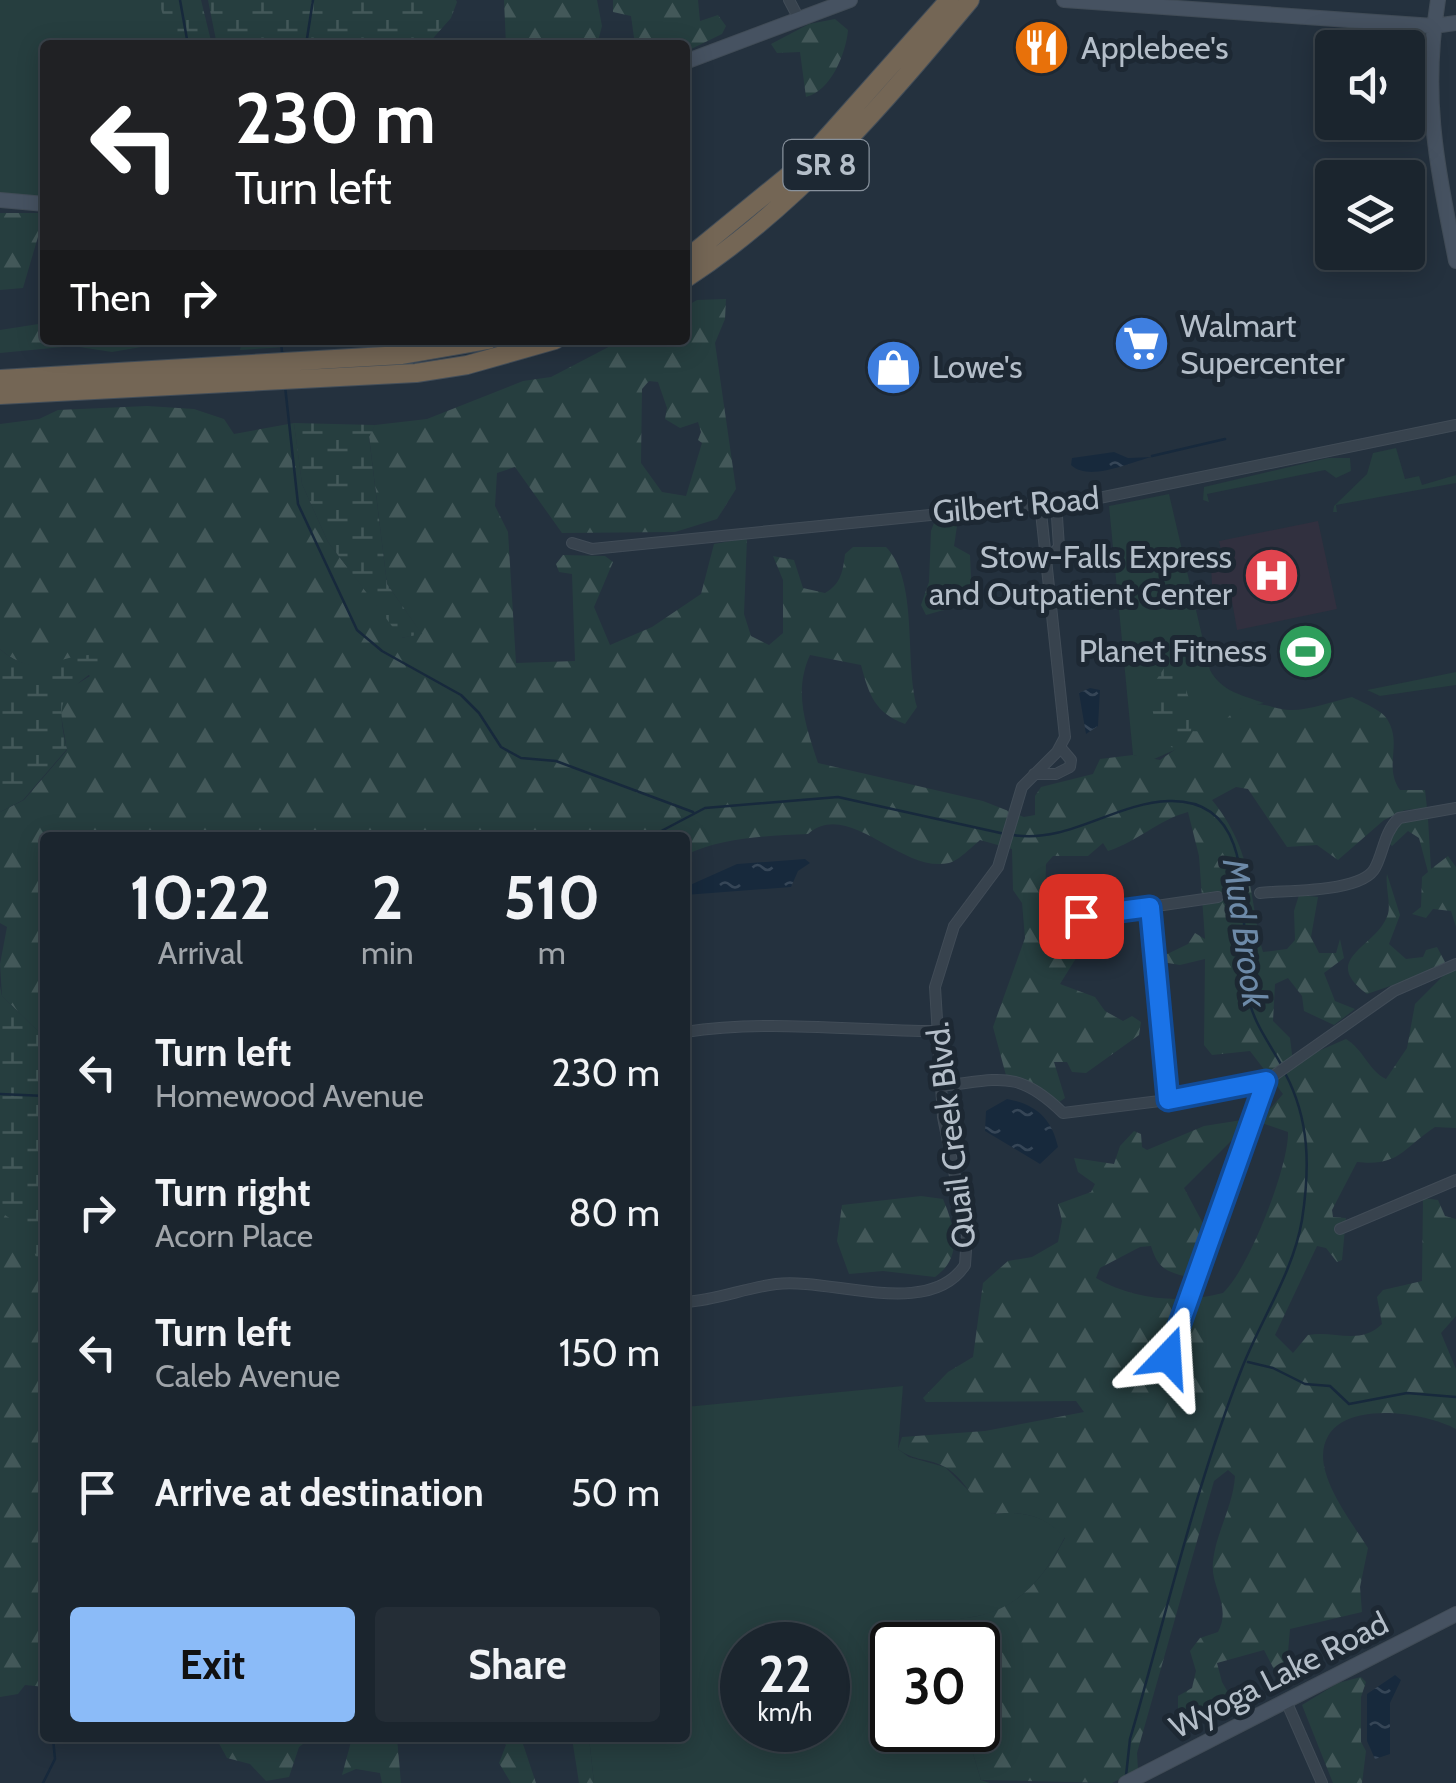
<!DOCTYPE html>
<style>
body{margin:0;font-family:Cabin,sans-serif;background:#242d36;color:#f1f3f6;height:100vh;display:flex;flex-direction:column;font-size:38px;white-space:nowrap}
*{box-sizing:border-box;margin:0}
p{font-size:32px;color:#a0a5aa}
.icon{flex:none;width:55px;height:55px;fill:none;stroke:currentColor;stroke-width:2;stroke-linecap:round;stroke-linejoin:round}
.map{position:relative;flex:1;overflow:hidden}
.side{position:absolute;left:40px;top:832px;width:650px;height:910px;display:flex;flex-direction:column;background:#1b252e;border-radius:10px;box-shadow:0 5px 25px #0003,0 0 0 2px #39424a}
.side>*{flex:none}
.hud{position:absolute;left:40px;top:40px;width:650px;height:305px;border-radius:10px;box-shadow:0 5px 25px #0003,0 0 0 2px #39424a;background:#202124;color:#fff;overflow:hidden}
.controls{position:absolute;left:1315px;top:30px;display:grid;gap:20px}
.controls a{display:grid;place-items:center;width:110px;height:110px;border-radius:10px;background:#1b252e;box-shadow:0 5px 25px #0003,0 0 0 2px #39424a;font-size:50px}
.speed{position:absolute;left:720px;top:1622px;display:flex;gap:20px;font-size:50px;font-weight:700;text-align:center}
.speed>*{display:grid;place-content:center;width:130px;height:130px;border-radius:50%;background:#1b252e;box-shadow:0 5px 25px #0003,0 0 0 2px #39424a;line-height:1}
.speed small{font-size:25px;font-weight:400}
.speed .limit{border:5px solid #111;border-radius:15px;background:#fff;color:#111}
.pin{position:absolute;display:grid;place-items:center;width:85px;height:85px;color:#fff;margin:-42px;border-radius:20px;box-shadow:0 5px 15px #0006}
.me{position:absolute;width:110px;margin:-55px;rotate:20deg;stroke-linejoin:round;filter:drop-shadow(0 0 8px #0008)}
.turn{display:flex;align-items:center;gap:35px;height:210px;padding:0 30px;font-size:45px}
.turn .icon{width:130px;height:130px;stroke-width:2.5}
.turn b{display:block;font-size:70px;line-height:85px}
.then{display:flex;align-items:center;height:95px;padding:0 30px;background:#0003;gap:20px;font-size:38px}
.eta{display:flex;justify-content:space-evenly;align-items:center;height:170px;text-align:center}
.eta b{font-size:60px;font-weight:800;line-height:70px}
.button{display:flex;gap:20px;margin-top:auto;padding:20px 30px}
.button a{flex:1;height:115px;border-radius:10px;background:#8bbbf8;color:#111;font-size:40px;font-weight:800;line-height:115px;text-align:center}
.button a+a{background:#242d36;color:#f1f3f6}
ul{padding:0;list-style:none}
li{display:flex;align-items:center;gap:30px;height:140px;padding:0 30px}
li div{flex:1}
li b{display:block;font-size:38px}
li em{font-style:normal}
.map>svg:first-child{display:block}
</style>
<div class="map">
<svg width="1456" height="1783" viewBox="0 0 1456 1783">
<defs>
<pattern id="forest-firs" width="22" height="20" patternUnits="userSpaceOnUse" patternTransform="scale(2.5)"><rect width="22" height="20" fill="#263e3f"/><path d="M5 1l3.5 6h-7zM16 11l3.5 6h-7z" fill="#435859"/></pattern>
<pattern id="wetland-marsh" width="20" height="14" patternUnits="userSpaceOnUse" patternTransform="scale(2.5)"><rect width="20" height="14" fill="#263e3f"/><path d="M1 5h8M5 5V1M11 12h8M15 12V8" fill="none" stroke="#435859"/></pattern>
<pattern id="water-ripples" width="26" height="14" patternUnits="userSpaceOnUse" patternTransform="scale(2.5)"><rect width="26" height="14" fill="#17293c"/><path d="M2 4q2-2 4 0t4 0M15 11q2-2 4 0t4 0" fill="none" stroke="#364657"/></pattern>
</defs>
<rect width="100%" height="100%" fill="#24313e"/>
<path fill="#31303f" d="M1318,521l19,88 -100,21 -8,-46 -17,1 -1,-20 13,-1 -5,-23z"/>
<path fill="#263e3f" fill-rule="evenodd" d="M0,0h196l11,45h-162v153l-45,-4z
M1396,448l9,31 14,-3 3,9 34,-10v8l-120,22 1,7h-4l1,-6 33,-32 6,-21z
M1328,458h22l1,13 -15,7 -11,-8 -118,24 2,8 -6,-2 1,-13z
M1169,494l41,176c12,22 32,25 54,33l-24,6 -20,21 -68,30 -19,-5 -24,-249z
M1456,672v13l-76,11 -13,-6z
M903,1386l-5,63 11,8 36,10 47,47c31,-3 51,0 73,23 -35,69 -73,87 -148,82l-10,9 7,17h-22v85h74l15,50 9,3h-396l-5,-45h96v-331zM742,1645h86v85h-86z"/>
<path fill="url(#forest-firs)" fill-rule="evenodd" d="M504,0h93l5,26 -5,19h-91z
M613,0h85l2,21 18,-6 8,11 -4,8 -37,18v-7h-50l-4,-29 -18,-4z
M835,19l13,11c-2,23 -17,61 -42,67l-6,-45 -23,1 -6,-9 38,-20z
M0,213h45l-22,75 -23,2z
M726,299l-1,20 -10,24 21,146 -19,30 -42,13 -113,1 -47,-66 -18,6 -2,33 13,26 8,131 59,-2 -3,-87 -13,-2 -3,-8 7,-9 42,1 8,6 -19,45 16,38 42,-18 49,-33 13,-50 33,-6 -3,76 7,22 18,9 14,-12v-53l-10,-24 21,4 9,28 22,5c16,-9 18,-22 20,-39l8,-7h33c33,34 18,114 31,160l-12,17c-30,-11 -36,-29 -44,-59l-51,-10c-17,37 -4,71 8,108l165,38 41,16 11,-2v-19l6,-9 52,-13 7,-15 33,-4 27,5 23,-16 8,-13c46,3 20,-9 51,-23 19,-9 29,1 47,2 19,1 44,-9 63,-13 9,5 30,13 35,22 16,25 -4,47 13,71h25l2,18 -22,2 -21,10 -46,40 -21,-15 -30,2 -39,-58 -12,-2 -24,13c42,52 36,92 51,152l24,-3 8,-9 -1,-29 5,-16 19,2 -7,40 8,16h17l4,-14 4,19 -20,15 11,28 20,8 -21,16 -30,-14 -2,-15 -14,-18 -13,6 -2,37 17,17 3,24 53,-23c18,11 22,31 40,40l21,-31 8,-44 30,-30 11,-4v158l-21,-1c-32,21 -36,40 -78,35l-25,48 1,7 13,1 -4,42 -5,2 -11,-14 -9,-2 -42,89 18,18 15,-18c26,-5 52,11 74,-11l-5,-27 6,-7 39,-9 1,-83 15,2 7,16 11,3v97l-15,17 15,36v60c-33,-18 -132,-33 -133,27 0,29 29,67 45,92l-8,39 2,25 -72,17 -2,23 8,18 -5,9 -14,-4 -13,-25 -47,13 5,19 14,24 -13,12 -9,-10 -25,6 -11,-3v-15l14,-8 4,-17 -6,-20 10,-13 18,-6c14,-26 -8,-45 -5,-70 3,-30 20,-55 22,-86l-7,-6 -14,11 -77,272 1,17 -26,13 -131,-3 -15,-50h12v-85h-64l-7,-17 10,-9c75,5 112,-13 148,-81 -22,-24 -42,-27 -73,-24 -20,-12 -27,-36 -47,-47 -16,-9 -32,-6 -47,-18l4,-12 83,-6 99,-19 -8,-11 -150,1 -3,-4 25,-26 25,-15 10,-74 25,-22 24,-4 26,-15 4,-21 -4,-17 33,-12 4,-8 -17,-12 -4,-14 40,6 6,-18 14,-15 7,3 1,13 5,3 57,-24 38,-6 -8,18 -50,50 22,41 -12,41 -10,6c-20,-5 -27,-10 -33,-30l-11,1 -40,21 -4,10c37,22 86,26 127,15 25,-23 66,-126 65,-161l-29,-10 24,-28 -33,-43 -38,4 -8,-10 1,-86 -25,6 -18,-3 -1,-5 27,-13 7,-11 10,6 -6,-83 -11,-44c-30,8 -51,30 -80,39l-5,-8 -15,13h-35l-7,8 -1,36 44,6 -11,49 -18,29 35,13 10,14 18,10 9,-5 9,6 -2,13 -53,38 -14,-1 -5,-10h-13l11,36 -10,7 -48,-26 -14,-52 32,-89 -3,-35 -9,-13 -1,-41 -32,-9c-8,7 -22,21 -31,23 -48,11 -100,-65 -141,-29 -42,2 -84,3 -123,21v-17h-640v200l-43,-42 -2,-32 7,-37 -7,-4v-111l24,-12 43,-50 -7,-41 6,-18 24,-15 -20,-16c-25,10 -50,8 -70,-11v-225l39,-5 19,-9 89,-4 47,3 30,10 10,15 60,-11 8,61 26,58 74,96 19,-5 -34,-49 -18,-148 6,-11 52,-6 96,-38 28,-4 71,-37h63v-33l12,-7zM649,381l9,1 9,26 -2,11 15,9 18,-6 3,10 -3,8 4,3 -16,53 -24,-4 -21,-29 1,-74z
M45,323v17h137l-70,12 -39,-6 -73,7v-23z
M944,520l13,6 -3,20 16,9 2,47 -46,13 -5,-10 8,-23 2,-51 3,-8z
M1428,819l3,50 17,-13 8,11v60l-5,-16 -18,-2 -7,9 -14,-4 9,-7 1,-30 6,-5 -9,-34 -11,-7 -16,15 -3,-3 12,-23z
M1387,874l13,41 -11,29 17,15 17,-2 3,-7 11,-3 8,15 -3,6 -75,26c-49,-36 11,-47 21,-80 3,-11 -3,-28 -1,-40z
M0,1172l45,9v506l-20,-2 -7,9 -18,3z
M921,1196l22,3c12,29 20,58 -8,78l-52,-6 -34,3 -12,-33 5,-36z
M1361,1677l5,5 -5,15v45l5,9 -4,32h-29l-31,-78 36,-22z
M216,1738h95l-12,9 -10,30 -23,4 -16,-17 -23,-6z
M352,1738h45l4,45h-19l-2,-10 -24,-4 -14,6z
M500,1738h21l15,45h-25l-12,-20 7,-18z
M572,1738h17l5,45h-15z"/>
<path fill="url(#wetland-marsh)" d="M158,0h43l11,45h-39z
M208,0h248l1,2 -6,16 -24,27h-57l-3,-5 -28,5h-122z
M242,340h150l-152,10z
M294,423l81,2 -6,12 18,147 35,50 -21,4 -73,-96 -26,-58z
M0,649c42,38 69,-7 108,10 -39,35 -56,30 -41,90l-44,51 -23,12z
M1169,661l9,6 15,43 -2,21 -13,18 -7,-2 -5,-16 -10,-6 -8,-33z
M0,986l2,10 43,42v299c-3,-46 1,-100 -45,-125z"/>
<path fill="url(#water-ripples)" d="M1114,452l14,6 24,-1c-24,6 -63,25 -81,8l1,-7z
M1090,688l10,2 -2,36 -12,8 -7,-41z
M805,859l5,4 -12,8 -7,16 -106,8 5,-10 47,-21z
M1007,1099c29,5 45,20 51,48l-18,17 -55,-33 1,-20z
M1395,1675l6,5 -11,23v51l-15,5 -8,-18v-47z"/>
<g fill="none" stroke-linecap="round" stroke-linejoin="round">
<path stroke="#17293c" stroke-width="2.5" d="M180,0l8,45
M306,45l7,-45
M281,340l1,13
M285,386l13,118 59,126 25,21 79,44 18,18 22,34 20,11 35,3 137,51
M1152,456l73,-17
M1013,835c55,9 101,-32 156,-34 102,-3 64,143 81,203 6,22 21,42 32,62
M648,838l57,-30 133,-11 167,37
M0,1094l45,2
M1248,1362l25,6 32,16 25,2 19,18 58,-11 49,4
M1126,1776l4,-37c36,-123 65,-252 112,-371 19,-49 51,-95 60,-148 8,-52 8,-100 -17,-147
M43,1783l12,-24 -2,-21"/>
<defs>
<path id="street" d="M789,0l9,17
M572,543l20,6 507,-51 357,-73
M1049,558l10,-11 -3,-45
M1034,774h22l14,-7 1,-7 -11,-13
M1260,893c26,-3 102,0 115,-25 9,-17 9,-36 24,-50l57,-10
M1150,907l18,193
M1081,917l137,-20
M685,1032c84,-13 167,-1 252,-1
M940,1086c59,-6 77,-18 123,27l129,-16 74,-16 128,-90 62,-27
M1340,1229l116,-49
M685,1302c31,-2 60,-14 91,-18 54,-7 153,36 189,-19l2,-30 -24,-118 -8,-130 19,-61 44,-59 24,-80 35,-35 8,-15 -25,-234
M1168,1357l98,-276
M1286,1701l36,82"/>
<path id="secondary" d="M1064,0l370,26 22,-3
M1438,0c-16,99 -1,165 18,261
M685,62l165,-62
M0,200l45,4
M1126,1783l330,-169"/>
<path id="highway" d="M685,260l120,-98 144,-162
M685,279c113,-74 199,-176 285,-279
M0,379l402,-24 86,-15
M0,395l416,-22 51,-8 88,-25"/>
</defs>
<use href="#street" stroke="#414c57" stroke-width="12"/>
<use href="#secondary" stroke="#414c57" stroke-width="16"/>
<use href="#highway" stroke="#434e59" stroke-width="20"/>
<use href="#street" stroke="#38434e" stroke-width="10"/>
<use href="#secondary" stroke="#465261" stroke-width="14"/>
<use href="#highway" stroke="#746655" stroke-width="18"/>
</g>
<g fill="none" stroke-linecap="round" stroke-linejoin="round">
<defs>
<path id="route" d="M1081,916l69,-9 18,193 98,-19 -98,276"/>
</defs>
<use href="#route" stroke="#114b97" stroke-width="25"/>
<use href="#route" stroke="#1a73e8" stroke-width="18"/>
</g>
<defs>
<symbol id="restaurant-disc" viewBox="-11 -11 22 22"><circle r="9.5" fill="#e8710a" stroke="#1d2833"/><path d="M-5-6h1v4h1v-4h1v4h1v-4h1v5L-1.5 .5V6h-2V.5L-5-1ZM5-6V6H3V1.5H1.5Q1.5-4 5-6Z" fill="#fff"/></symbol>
<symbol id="supermarket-disc" viewBox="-11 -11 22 22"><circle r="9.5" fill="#3f7fe0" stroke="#1d2833"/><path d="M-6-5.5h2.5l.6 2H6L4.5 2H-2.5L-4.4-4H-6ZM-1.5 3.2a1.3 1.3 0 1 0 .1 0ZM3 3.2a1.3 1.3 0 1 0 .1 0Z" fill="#fff"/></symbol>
<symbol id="shop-disc" viewBox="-11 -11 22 22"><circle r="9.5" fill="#3f7fe0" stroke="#1d2833"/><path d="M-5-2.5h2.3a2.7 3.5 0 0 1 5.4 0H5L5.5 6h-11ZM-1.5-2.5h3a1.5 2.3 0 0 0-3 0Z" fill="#fff"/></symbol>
<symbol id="hospital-disc" viewBox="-11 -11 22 22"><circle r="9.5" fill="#e0444e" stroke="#1d2833"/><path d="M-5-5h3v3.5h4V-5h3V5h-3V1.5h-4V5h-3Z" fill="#fff"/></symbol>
<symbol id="stadium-disc" viewBox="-11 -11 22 22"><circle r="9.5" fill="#2e9e5b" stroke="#1d2833"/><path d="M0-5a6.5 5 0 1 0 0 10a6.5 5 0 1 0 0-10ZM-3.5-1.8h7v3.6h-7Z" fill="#fff"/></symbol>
</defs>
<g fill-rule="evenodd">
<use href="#restaurant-disc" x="1010" y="16" width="63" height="63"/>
<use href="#supermarket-disc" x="1110" y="312" width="63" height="63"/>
<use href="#shop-disc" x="862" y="336" width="63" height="63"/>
<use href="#hospital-disc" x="1240" y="544" width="63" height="63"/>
<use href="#stadium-disc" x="1274" y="620" width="63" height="63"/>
</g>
<g text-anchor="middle" stroke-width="10" stroke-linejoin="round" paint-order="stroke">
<rect fill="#1d2833" stroke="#87919c" stroke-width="2.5" x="783.5" y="140" width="85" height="50" rx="8"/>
<g font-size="30" font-weight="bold" fill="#b4bec9">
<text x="826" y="175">SR 8</text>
</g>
<g font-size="32" fill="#b4bec9" stroke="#1d2833" text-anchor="start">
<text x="1081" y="59">Applebee's</text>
<text x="1180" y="337">Walmart<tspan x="1180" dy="37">Supercenter</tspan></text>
<text x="932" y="378">Lowe's</text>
<text x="1232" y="568" text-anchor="end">Stow-Falls Express<tspan x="1232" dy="37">and Outpatient Center</tspan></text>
<text x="1267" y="662" text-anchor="end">Planet Fitness</text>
</g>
<g font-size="32" fill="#b4bec9" stroke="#1d2833">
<text transform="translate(1016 505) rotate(-5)" y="11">Gilbert Road</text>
<text transform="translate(951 1135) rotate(-97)" y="11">Quail Creek Blvd.</text>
<text transform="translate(1279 1675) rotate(-27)" y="11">Wyoga Lake Road</text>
</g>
<g font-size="35" font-style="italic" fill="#6d8aa8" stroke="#1d2833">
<text transform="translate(1245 933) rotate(82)" y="12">Mud Brook</text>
</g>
</g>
</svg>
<div class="controls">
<a><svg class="icon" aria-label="sound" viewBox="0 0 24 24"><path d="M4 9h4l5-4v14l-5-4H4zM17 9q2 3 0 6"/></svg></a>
<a><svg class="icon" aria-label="layers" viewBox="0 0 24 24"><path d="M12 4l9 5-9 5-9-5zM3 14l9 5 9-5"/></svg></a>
</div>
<div class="speed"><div>22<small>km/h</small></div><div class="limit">30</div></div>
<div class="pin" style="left:1081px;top:916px;background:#d93025"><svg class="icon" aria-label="arrive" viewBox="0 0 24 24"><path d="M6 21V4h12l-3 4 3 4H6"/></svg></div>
<svg class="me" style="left:1168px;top:1357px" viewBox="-20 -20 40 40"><path d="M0-17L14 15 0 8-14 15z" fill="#1a73e8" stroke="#fff" stroke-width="4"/></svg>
<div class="hud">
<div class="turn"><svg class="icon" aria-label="left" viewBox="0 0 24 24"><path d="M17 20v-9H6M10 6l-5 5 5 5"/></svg><div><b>230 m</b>Turn left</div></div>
<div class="then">Then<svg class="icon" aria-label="right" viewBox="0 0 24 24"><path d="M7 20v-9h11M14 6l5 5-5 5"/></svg></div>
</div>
<section class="side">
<div class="eta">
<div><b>10:22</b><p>Arrival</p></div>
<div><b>2</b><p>min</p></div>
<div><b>510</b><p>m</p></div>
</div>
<ul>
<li><svg class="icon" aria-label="left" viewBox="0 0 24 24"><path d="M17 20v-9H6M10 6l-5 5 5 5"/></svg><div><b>Turn left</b><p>Homewood Avenue</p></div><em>230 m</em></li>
<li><svg class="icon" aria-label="right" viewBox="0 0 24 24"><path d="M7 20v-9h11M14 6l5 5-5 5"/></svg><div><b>Turn right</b><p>Acorn Place</p></div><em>80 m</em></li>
<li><svg class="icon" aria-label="left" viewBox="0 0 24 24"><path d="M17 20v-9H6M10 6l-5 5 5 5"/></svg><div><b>Turn left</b><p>Caleb Avenue</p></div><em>150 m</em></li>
<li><svg class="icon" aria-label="arrive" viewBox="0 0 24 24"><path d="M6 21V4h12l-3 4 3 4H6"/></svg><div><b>Arrive at destination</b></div><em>50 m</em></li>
</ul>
<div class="button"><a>Exit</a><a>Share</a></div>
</section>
</div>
